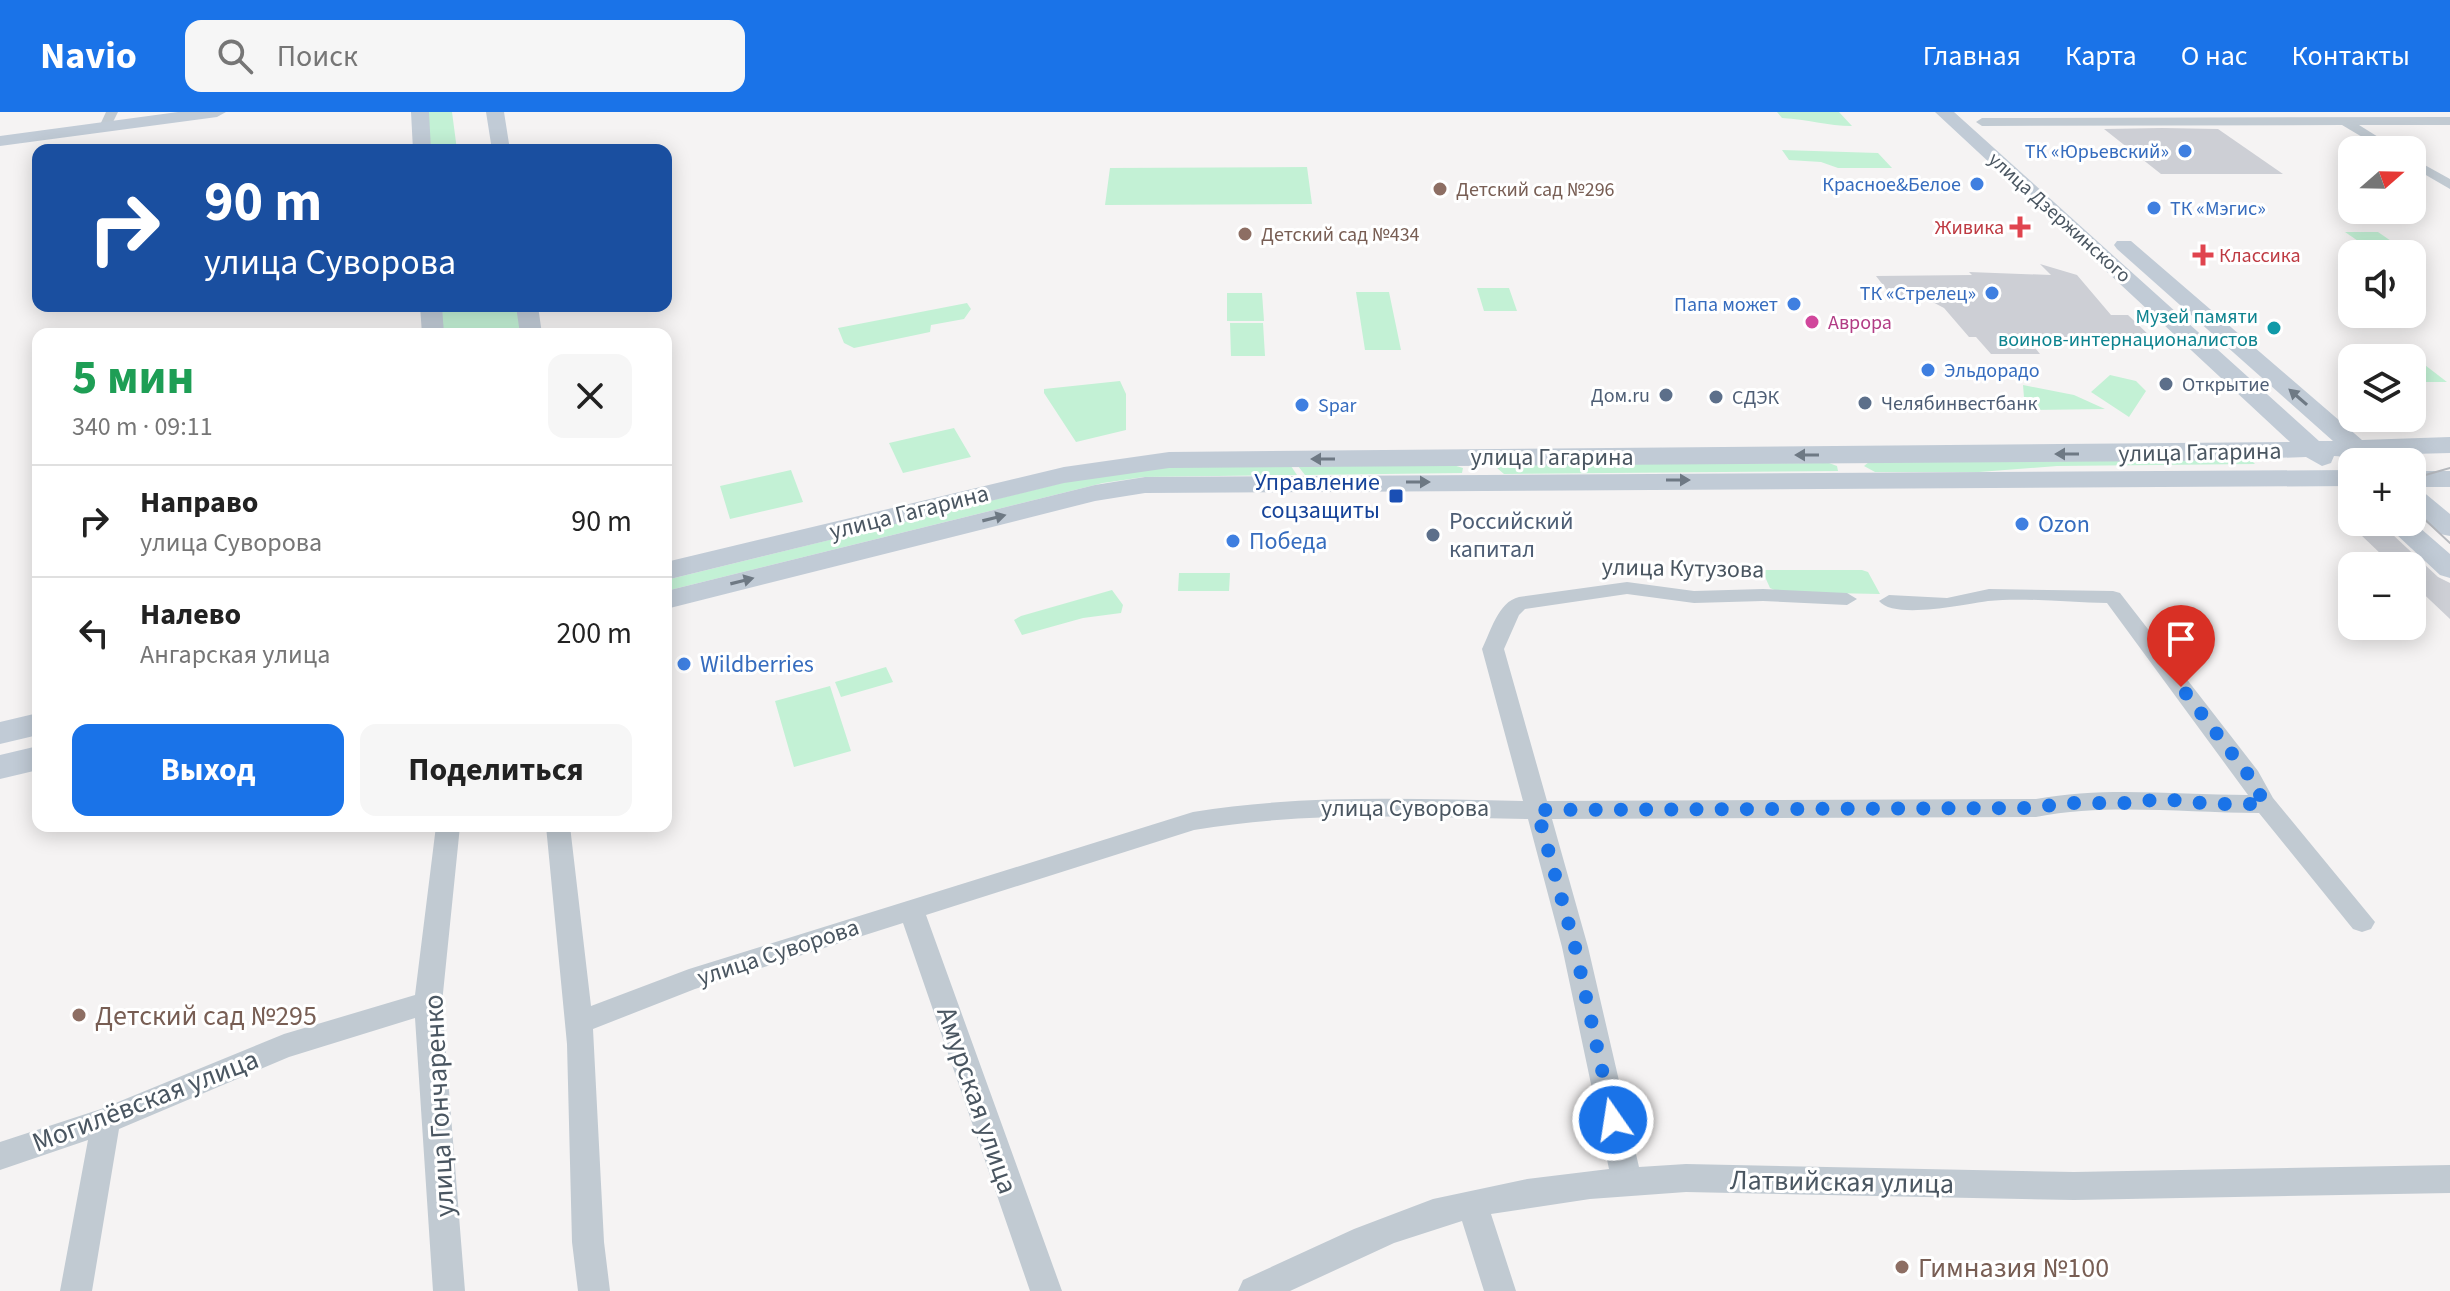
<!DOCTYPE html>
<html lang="ru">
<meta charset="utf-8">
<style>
body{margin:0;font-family:"Source Sans 3",sans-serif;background:#f6f6f6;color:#222;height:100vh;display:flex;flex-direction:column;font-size:30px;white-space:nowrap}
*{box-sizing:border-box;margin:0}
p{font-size:26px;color:#767676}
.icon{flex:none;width:44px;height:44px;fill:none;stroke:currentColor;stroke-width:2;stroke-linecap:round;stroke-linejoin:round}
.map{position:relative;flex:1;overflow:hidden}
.drawer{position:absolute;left:32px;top:216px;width:640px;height:504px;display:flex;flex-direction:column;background:#fff;border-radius:16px;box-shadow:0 4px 20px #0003}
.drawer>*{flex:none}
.top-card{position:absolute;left:32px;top:32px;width:640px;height:168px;border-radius:16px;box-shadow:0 4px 20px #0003;background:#1a4fa0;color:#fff;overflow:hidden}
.needle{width:52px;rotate:70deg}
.buttons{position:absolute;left:2338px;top:24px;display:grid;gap:16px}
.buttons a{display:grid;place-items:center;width:88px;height:88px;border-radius:16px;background:#fff;box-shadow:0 4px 20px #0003;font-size:40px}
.pin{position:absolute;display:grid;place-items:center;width:68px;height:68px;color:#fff;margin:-82px -34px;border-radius:50% 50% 50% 0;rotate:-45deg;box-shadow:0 0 8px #0007}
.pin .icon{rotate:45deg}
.me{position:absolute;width:88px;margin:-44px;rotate:347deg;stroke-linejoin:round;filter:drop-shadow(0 0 6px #0008)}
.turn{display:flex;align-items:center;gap:28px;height:168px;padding:0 40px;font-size:36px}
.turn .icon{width:104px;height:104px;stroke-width:2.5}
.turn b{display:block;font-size:56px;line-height:68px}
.round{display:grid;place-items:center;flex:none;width:84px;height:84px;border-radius:16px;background:#f6f6f6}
.summary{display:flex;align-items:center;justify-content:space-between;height:136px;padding:0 40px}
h1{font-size:48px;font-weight:700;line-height:60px;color:#1e9e55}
.cta{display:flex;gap:16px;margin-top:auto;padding:16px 40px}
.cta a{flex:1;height:92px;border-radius:16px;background:#1a73e8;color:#fff;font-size:32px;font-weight:700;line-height:92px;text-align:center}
.cta a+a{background:#f6f6f6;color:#222}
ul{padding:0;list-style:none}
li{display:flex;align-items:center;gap:24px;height:112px;padding:0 40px;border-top:2px solid #e0e0e0}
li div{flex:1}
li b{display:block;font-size:30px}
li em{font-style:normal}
header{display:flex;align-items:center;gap:48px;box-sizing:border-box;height:112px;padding:0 40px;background:#1a73e8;color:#fff}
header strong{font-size:38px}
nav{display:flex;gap:44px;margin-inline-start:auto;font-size:28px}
.search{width:560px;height:72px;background:#f6f6f6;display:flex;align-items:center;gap:20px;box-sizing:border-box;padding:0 28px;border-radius:16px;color:#767676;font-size:30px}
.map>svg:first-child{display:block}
</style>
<header>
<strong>Navio</strong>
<div class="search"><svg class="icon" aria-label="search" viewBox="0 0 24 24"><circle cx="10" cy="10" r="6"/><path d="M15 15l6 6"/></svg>Поиск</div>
<nav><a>Главная</a><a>Карта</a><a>О нас</a><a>Контакты</a></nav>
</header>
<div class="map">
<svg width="2450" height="1179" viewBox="0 0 2450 1179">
<rect width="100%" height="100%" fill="#f5f3f3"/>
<path fill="#c3f1d5" d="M426,0h26l5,38h-30z
M1777,0h62l13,14c-24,0 -45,-7 -70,-8z
M1782,38l96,3 14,15h-54l-17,-6 -32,-2z
M1307,55l5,37 -207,1 5,-37z
M2345,120h33l32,22h-33z
M1477,176h32l8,23h-33z
M1356,180h33l12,58h-36z
M1227,181h35l2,28h-37z
M967,191l4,6 -7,10 -33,6 -1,7 -76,16 -10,-5 -6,-15z
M431,194h88l4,28h-89z
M1230,211h33l2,33h-34z
M2376,239l32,1 39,30h-32l-3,-2v-22h-28z
M2110,263l26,6 10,10 -17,26 -38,-25z
M1120,269l6,13v36l-50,12 -32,-49v-4z
M2023,273l51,10 31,14 -80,1z
M954,316l17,29 -68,16 -14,-30z
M2251,348l4,4 -198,2 -78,6h-104l-11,-6 5,-4z
M1829,351l8,3 1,5 -334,3 -7,-6 3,-3z
M1453,353l10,3 -1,5 -157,2 -7,-9z
M1291,354l6,9 -153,2 -41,6 -437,108v-11l408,-100 97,-13z
M791,358l12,32 -73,17 -10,-33z
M1762,458h100l6,2 12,22 -101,-2 -9,-4z
M1179,461h51l-1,18h-51z
M1112,478l11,15 -2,8 -38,5 -61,17 -8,-15 7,-4z
M886,555l7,15 -52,15 -6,-15z
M830,574l21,65 -57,16 -19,-66z"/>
<path fill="#cdcfd5" d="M2162,16l56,1 65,45h-122l-57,-45z
M2040,152l37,11 34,40h17l22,21h-66l7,8h-59l8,10h-49l-15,-17h-7l-25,-29 -19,-10h-32l-17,-22 96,-1 -3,-3 82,3z
M2392,422l46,43 12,6v36l-38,-36v-29l-30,1 -21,-20z"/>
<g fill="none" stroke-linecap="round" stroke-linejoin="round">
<path fill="#c1cad2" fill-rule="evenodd" d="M106,0h12l-9,18 -4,1 -6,-4z
M2450,5v8h-91l40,25h-15l-42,-25 -360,1 -6,-4 6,-4z
M2412,46l38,21v10l-38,-22z
M1627,470l67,9 69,-2 84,4 10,6 -10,6 -84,-4 -69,2 -67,-9 -102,15 -6,6 -15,34 43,152 489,-2c70,-13 142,-4 212,-4l-141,-192c-38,0 -81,-6 -119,-2 -22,3 -94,19 -109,0l10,-6 58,3 42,-9 124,2 7,2 138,178 15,27 102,124 -4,7 -9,3 -9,-3 -94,-116c-74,0 -150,-10 -223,4l-484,2 36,128 51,220 47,-3 388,8 376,-7v28l-376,7 -388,-8 -96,7 -99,15 25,77h-32l-22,-70 -68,22 -104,48h-52l5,-11 111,-51 79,-30 94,-20 82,-10 -47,-222 -34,-128c-113,-2 -223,-8 -334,11l-268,85 136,376h-32l-127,-368 -208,66 -102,40 11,213 6,49h-32l-6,-49 -5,-198 -21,-218h24l21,180 98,-37 504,-157c110,-18 219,-13 330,-11l-41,-152c9,-18 16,-47 37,-52z
M436,714h24l-18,177 23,288h-32l-18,-273 -126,39 -170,72 -27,162h-32l28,-151 -88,30v-28l101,-33 183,-75 131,-39z"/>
<path fill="#c1cbd6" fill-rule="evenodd" d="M178,0h48l-9,5 -217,29v-10z
M411,0h18l2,38h-18z
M486,0h18l6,38h-18z
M1935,0h19l365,329h14l-216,-192 -3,-4 3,-4h14l231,199 88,-3v16l-75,2 -3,4c-14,4 -24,-3 -38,-3l-3,7 -9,3 -16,-9 -126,4 -1011,7 -105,15 -398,97v-18l398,-95 105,-15 1121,-10z
M420,194h22l2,28h-22z
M516,194h22l4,28h-22z
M2352,358v16l-1207,7 -50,8 -429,108v-18l429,-106 50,-8z
M2412,359h38v16h-38z
M2412,376l9,2 29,24v22l-10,-2 -28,-24z
M2412,409l38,33v24l-10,-3 -57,-53z
M38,601v22l-38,9v-22z
M38,634v24l-38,9v-24z"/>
<path stroke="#b5b8bd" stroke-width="2" d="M2412,377l10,-13 28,-8
M2412,388l6,13 32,30"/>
</g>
<defs><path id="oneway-solid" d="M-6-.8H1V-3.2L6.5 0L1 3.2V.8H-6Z" transform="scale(2)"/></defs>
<g fill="#6e7984">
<use href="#oneway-solid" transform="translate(2298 285) rotate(-139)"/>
<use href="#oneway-solid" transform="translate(2067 342) rotate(180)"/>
<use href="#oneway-solid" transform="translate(1807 343) rotate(180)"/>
<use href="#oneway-solid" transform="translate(1323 347) rotate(180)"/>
<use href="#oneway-solid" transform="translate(1678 368)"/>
<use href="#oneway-solid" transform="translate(1418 370)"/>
<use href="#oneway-solid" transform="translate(994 406) rotate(-14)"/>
<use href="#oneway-solid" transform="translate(742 469) rotate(-14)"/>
</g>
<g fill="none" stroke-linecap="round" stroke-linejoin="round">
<path stroke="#1a73e8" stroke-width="14" stroke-dasharray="0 25.2" d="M1613,1008l-38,-173 -38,-137 499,-2 27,-5h61l39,-4 49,5h53l-15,-27 -69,-90"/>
</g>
<g fill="#3f7fe0" stroke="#fff" stroke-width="3">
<circle cx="2185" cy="39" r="8"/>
<circle cx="1977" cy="72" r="8"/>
<circle cx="2154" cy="96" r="8"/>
<circle cx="1992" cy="181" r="8"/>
<circle cx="1794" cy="192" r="8"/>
<circle cx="1928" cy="258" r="8"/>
<circle cx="1302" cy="293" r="8"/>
<circle cx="2022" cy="412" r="8"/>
<circle cx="1233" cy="429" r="8"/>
<circle cx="684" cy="552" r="8"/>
</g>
<g fill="#8d6e63" stroke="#fff" stroke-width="3">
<circle cx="1440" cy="77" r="8"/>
<circle cx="1245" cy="122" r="8"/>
<circle cx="79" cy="903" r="8"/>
<circle cx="1902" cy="1155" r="8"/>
</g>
<g fill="#e0444e" stroke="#fff" stroke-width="3">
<path d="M2016 103h8v8h8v8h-8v8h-8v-8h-8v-8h8z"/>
<path d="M2199 131h8v8h8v8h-8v8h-8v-8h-8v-8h8z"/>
</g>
<circle fill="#d1479c" stroke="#fff" stroke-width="3" cx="1812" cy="210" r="8"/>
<circle fill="#0f9aa8" stroke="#fff" stroke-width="3" cx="2274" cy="216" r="8"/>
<g fill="#5c6f8a" stroke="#fff" stroke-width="3">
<circle cx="2166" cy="272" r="8"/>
<circle cx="1666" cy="283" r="8"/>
<circle cx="1716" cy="285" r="8"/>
<circle cx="1865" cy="291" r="8"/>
<circle cx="1433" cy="423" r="8"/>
</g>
<rect fill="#1a4fb4" stroke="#fff" stroke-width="3" x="1388" y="376" width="16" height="16" rx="4"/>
<g text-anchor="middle" stroke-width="6" stroke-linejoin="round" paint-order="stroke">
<g font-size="20" fill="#366cbe" stroke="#fff" text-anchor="end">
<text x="2169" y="46">ТК «Юрьевский»</text>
<text x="1961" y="79">Красное&amp;Белое</text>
<text x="2170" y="103" text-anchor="start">ТК «Мэгис»</text>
<text x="1976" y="188">ТК «Стрелец»</text>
<text x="1778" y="199">Папа может</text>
<text x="1944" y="265" text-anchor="start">Эльдорадо</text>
<text x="1318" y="300" text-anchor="start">Spar</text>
</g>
<g font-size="20" fill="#785e54" stroke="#fff" text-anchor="start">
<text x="1456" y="84">Детский сад №296</text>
<text x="1261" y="129">Детский сад №434</text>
</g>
<g font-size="20" fill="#4a5661" stroke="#fff">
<text transform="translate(2060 105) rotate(42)" y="7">улица Дзержинского</text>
</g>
<g font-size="20" fill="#be3a42" stroke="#fff" text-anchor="end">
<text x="2004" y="122">Живика</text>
<text x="2219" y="150" text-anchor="start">Классика</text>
</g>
<g font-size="20" fill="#0d838f" stroke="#fff" text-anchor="end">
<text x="2258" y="211">Музей памяти<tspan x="2258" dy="23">воинов-интернационалистов</tspan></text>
</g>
<g font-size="20" fill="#b23c85" stroke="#fff" text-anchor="start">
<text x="1828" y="217">Аврора</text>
</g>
<g font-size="20" fill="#4e5e75" stroke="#fff" text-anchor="start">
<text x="2182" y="279">Открытие</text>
<text x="1650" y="290" text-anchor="end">Дом.ru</text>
<text x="1732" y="292">СДЭК</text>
<text x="1881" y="298">Челябинвестбанк</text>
</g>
<g font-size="24" fill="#4a5661" stroke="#fff">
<text transform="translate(2200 340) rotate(-1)" y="8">улица Гагарина</text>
<text x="1552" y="353">улица Гагарина</text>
<text transform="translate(909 400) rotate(-14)" y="8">улица Гагарина</text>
<text transform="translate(1683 456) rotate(1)" y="8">улица Кутузова</text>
<text x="1405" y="704">улица Суворова</text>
<text transform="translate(778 840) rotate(-18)" y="8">улица Суворова</text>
</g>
<g font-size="24" fill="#164399" stroke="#fff" text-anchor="end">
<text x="1380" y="378">Управление<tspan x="1380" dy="28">соцзащиты</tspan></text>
</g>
<g font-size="24" fill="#4e5e75" stroke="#fff" text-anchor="start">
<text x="1449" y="417">Российский<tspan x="1449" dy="28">капитал</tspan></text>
</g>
<g font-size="24" fill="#366cbe" stroke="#fff" text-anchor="start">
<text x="2038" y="420">Ozon</text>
<text x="1249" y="437">Победа</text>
<text x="700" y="560">Wildberries</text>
</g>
<g font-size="28" fill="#785e54" stroke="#fff" text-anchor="start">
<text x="95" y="913">Детский сад №295</text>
<text x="1918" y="1165">Гимназия №100</text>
</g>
<g font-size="28" fill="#4a5661" stroke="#fff">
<text transform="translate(145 988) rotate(-21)" y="10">Могилёвская улица</text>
<text transform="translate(978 988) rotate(71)" y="10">Амурская улица</text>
<text transform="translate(438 994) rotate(-93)" y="10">улица Гончаренко</text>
<text transform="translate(1842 1069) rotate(1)" y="10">Латвийская улица</text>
</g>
</g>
</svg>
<div class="buttons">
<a><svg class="needle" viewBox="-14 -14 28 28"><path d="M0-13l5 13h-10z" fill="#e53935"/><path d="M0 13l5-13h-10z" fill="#767676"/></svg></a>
<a><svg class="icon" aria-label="sound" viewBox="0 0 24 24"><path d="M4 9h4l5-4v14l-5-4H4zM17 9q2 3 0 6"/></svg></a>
<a><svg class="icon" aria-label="layers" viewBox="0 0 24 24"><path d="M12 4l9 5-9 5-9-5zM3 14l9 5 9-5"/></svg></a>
<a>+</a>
<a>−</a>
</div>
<div class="pin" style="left:2181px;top:575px;background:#d93025"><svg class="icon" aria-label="arrive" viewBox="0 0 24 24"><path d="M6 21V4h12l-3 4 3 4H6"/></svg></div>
<svg class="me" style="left:1613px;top:1008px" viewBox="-20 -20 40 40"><circle r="17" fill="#1a73e8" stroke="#fff" stroke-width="3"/><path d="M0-11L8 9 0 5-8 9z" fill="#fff"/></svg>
<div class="top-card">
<div class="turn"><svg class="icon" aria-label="right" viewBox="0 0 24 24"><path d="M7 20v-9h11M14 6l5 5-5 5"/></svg><div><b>90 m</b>улица Суворова</div></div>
</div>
<section class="drawer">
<div class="summary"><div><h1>5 мин</h1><p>340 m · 09:11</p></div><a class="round"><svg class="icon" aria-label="close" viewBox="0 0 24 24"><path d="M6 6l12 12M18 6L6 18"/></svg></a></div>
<ul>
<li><svg class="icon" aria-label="right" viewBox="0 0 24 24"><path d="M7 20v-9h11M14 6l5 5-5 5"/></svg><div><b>Направо</b><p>улица Суворова</p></div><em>90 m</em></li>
<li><svg class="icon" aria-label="left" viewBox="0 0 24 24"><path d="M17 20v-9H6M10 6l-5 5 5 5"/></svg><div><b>Налево</b><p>Ангарская улица</p></div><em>200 m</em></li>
</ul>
<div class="cta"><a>Выход</a><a>Поделиться</a></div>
</section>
</div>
